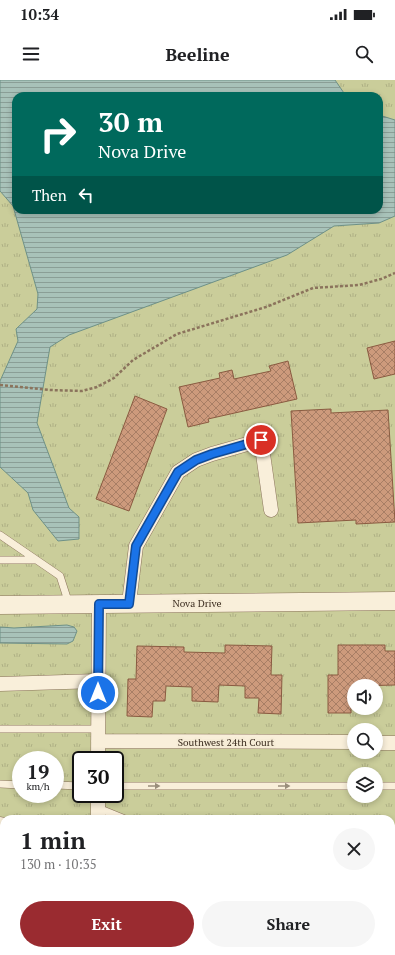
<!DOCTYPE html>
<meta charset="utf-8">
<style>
body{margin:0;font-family:"PT Serif",serif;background:#f6f6f6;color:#202124;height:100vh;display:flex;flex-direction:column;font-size:15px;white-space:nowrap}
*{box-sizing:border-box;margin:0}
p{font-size:13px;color:#757577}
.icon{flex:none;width:22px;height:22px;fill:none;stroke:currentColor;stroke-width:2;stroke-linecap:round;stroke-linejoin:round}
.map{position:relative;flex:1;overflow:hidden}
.drawer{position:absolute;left:0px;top:735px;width:395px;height:140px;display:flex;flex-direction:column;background:#fff;border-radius:12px 12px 0 0;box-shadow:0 2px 6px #0003}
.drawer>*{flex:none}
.guide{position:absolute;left:12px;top:12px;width:371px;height:122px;border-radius:12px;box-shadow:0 2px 6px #0003;background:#00695c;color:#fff;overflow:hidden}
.fabs{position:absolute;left:347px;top:599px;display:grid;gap:8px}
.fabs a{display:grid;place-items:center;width:36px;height:36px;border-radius:50%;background:#fff;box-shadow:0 2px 6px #0003;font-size:20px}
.speed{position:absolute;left:12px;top:671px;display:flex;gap:8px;font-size:20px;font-weight:700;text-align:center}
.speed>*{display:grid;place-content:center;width:52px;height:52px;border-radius:50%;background:#fff;box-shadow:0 2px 6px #0003;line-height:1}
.speed small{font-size:10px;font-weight:400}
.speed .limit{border:2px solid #111;border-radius:6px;background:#fff;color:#111}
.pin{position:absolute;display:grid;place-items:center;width:34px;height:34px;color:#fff;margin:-17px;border:2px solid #fff;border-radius:50%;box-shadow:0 1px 4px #0007}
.me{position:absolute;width:44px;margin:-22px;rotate:0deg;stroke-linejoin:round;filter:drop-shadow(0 0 3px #0008)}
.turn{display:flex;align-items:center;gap:14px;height:84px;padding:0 20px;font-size:18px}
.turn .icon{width:52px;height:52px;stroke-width:2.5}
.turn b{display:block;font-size:28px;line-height:34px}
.then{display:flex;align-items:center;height:38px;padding:0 20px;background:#0003;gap:8px;font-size:15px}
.round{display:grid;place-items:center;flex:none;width:42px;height:42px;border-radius:21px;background:#f6f6f6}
.overview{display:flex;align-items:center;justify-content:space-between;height:68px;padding:0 20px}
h1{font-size:24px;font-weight:600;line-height:30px}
.primary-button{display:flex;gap:8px;margin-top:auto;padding:8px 20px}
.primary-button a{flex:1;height:46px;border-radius:24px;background:#9a2b30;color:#fff;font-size:16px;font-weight:600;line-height:46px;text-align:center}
.primary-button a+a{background:#f6f6f6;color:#202124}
.status{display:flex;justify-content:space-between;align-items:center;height:28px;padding:0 20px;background:#fff;direction:ltr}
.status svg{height:11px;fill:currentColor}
header{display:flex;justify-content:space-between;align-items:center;height:52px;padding:0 20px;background:#fff;font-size:18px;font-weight:600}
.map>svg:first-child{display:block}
</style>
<div class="status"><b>10:34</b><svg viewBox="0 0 49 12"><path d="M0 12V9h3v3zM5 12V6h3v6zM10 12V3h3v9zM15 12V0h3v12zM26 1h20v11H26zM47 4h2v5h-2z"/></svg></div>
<header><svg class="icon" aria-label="menu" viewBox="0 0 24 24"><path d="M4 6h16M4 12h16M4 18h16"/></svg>Beeline<svg class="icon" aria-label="search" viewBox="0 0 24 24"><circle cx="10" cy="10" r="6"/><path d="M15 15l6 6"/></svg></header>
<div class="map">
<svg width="395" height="875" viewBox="0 0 395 875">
<defs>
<pattern id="grass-tufts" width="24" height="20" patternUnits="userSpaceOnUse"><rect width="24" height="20" fill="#cacd9a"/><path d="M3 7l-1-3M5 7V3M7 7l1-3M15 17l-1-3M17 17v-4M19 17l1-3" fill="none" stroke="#aeb084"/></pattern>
<pattern id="water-rules" width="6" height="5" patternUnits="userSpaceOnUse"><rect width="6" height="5" fill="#a8c2b9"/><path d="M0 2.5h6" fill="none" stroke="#8a9e96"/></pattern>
<pattern id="building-cross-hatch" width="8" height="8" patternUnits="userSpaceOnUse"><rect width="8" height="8" fill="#cd9a7c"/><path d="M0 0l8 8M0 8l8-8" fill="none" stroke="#a87e65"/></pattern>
</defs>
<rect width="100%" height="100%" fill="#efe1c6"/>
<path fill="url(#grass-tufts)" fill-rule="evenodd" d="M0,0h395v875h-395zM16,16h363v114h-363zM354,606h22v22h-22zM354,650h22v22h-22zM21,680h34v34h-34zM81,680h34v34h-34zM354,694h22v22h-22zM4,739h387v132h-387z"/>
<path fill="url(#water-rules)" stroke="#6e9187" d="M0,0h335l11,16h-330v114h363v-95l16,5v96l-16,7 -45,3 -47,29 -218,80 -19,12 -13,76 32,85 10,9v22l-21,2 -25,-31 -5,-17 -28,-26v-86l18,-40 -2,-12 21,-20 1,-15 -25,-88 -13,-15z
M67,545l7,2 3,4 -4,10 -6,3 -67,-1v-16l14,1z
M0,864l4,1v6h19l6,4h-29z"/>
<path fill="url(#building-cross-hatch)" stroke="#8a5b41" d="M395,261v33l-21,5 -7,-31z
M288,281l9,38 -89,20 1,3 -21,5 -9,-40 41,-9 -1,-5 13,-3 2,9 37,-8 -2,-5z
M135,316l32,13 -38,102 -33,-12z
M331,329v4l57,-3 7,112 -39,2v-4l-58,3 -7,-112z
M225,565l47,1 -1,29h11l-1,39 -23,-1 1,-15h-14v-12l-26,-1 -1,17 -26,-1v-14l-26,-1 -1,15h-12l-1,16 -25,-1 1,-37h8l1,-33 47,1v5l41,1z
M338,565h47v6h10v34l-41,1v12h-3v15h-23v-38h10z"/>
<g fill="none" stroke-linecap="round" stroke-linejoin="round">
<defs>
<path id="service" d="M0,455l60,41 9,28
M0,480h35
M0,649h98
M0,704l21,1
M55,705l26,1
M115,706h239
M376,706h19
M98,728l27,11"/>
<path id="minor" d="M129,523l7,-57 42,-74 18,-12 16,-6 49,-14 10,70
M0,604l98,-3
M98,661l256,1
M376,663h19
M98,680l1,-156
M98,739v-25
M0,744l4,1
M391,833h4"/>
<path id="tertiary" d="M0,525l395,-4"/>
</defs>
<use href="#service" stroke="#8b735c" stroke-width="8"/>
<use href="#minor" stroke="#8b735c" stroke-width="15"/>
<use href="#tertiary" stroke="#8b735c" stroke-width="19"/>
<path stroke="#8b735c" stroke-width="2.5" stroke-dasharray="3 2" stroke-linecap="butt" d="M0,305l50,5 32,1 15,-4 17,-9 19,-18 44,-26 89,-27 47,-19 46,-3 22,-6 14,-6"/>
<use href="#service" stroke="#f9efda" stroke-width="7"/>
<use href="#minor" stroke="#f9efda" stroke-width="14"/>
<use href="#tertiary" stroke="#f9efda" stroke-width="18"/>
</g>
<defs><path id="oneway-solid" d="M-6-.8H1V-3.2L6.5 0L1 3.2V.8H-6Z"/></defs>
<g fill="#9a8e7c">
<use href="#oneway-solid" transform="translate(154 706)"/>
<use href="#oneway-solid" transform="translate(284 706)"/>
</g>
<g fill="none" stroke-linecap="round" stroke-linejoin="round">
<defs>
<path id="route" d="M98,613l1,-89h30l7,-58 42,-74 18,-12 16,-6 49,-14"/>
</defs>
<use href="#route" stroke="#114b97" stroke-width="10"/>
<use href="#route" stroke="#1a73e8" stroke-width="7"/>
</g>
<g text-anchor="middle" stroke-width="4" stroke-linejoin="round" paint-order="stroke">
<g font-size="10" fill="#3b2c1f" stroke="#f6ecd6">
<text x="197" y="527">Nova Drive</text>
<text x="226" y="666">Southwest 24th Court</text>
</g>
</g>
</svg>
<div class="fabs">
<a><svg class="icon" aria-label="sound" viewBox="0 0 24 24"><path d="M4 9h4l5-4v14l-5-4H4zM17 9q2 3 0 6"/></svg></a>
<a><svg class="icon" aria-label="search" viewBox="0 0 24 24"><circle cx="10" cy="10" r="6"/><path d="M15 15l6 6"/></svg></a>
<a><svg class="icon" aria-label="layers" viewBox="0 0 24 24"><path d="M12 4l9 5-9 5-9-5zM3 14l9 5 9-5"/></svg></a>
</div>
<div class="speed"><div>19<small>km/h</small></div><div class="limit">30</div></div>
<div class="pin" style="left:261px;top:360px;background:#d93025"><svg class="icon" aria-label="arrive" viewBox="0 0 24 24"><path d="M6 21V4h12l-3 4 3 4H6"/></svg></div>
<svg class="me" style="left:98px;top:613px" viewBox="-20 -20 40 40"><circle r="17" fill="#1a73e8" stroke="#fff" stroke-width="3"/><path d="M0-11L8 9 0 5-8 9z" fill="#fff"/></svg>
<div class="guide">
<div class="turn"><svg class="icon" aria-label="right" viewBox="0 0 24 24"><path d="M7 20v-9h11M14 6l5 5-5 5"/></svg><div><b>30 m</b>Nova Drive</div></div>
<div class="then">Then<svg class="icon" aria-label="left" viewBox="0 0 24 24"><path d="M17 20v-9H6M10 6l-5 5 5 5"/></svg></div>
</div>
<section class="drawer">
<div class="overview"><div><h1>1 min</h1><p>130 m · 10:35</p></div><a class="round"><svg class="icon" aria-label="close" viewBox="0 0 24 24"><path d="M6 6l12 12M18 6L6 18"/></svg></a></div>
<div class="primary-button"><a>Exit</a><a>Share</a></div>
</section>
</div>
